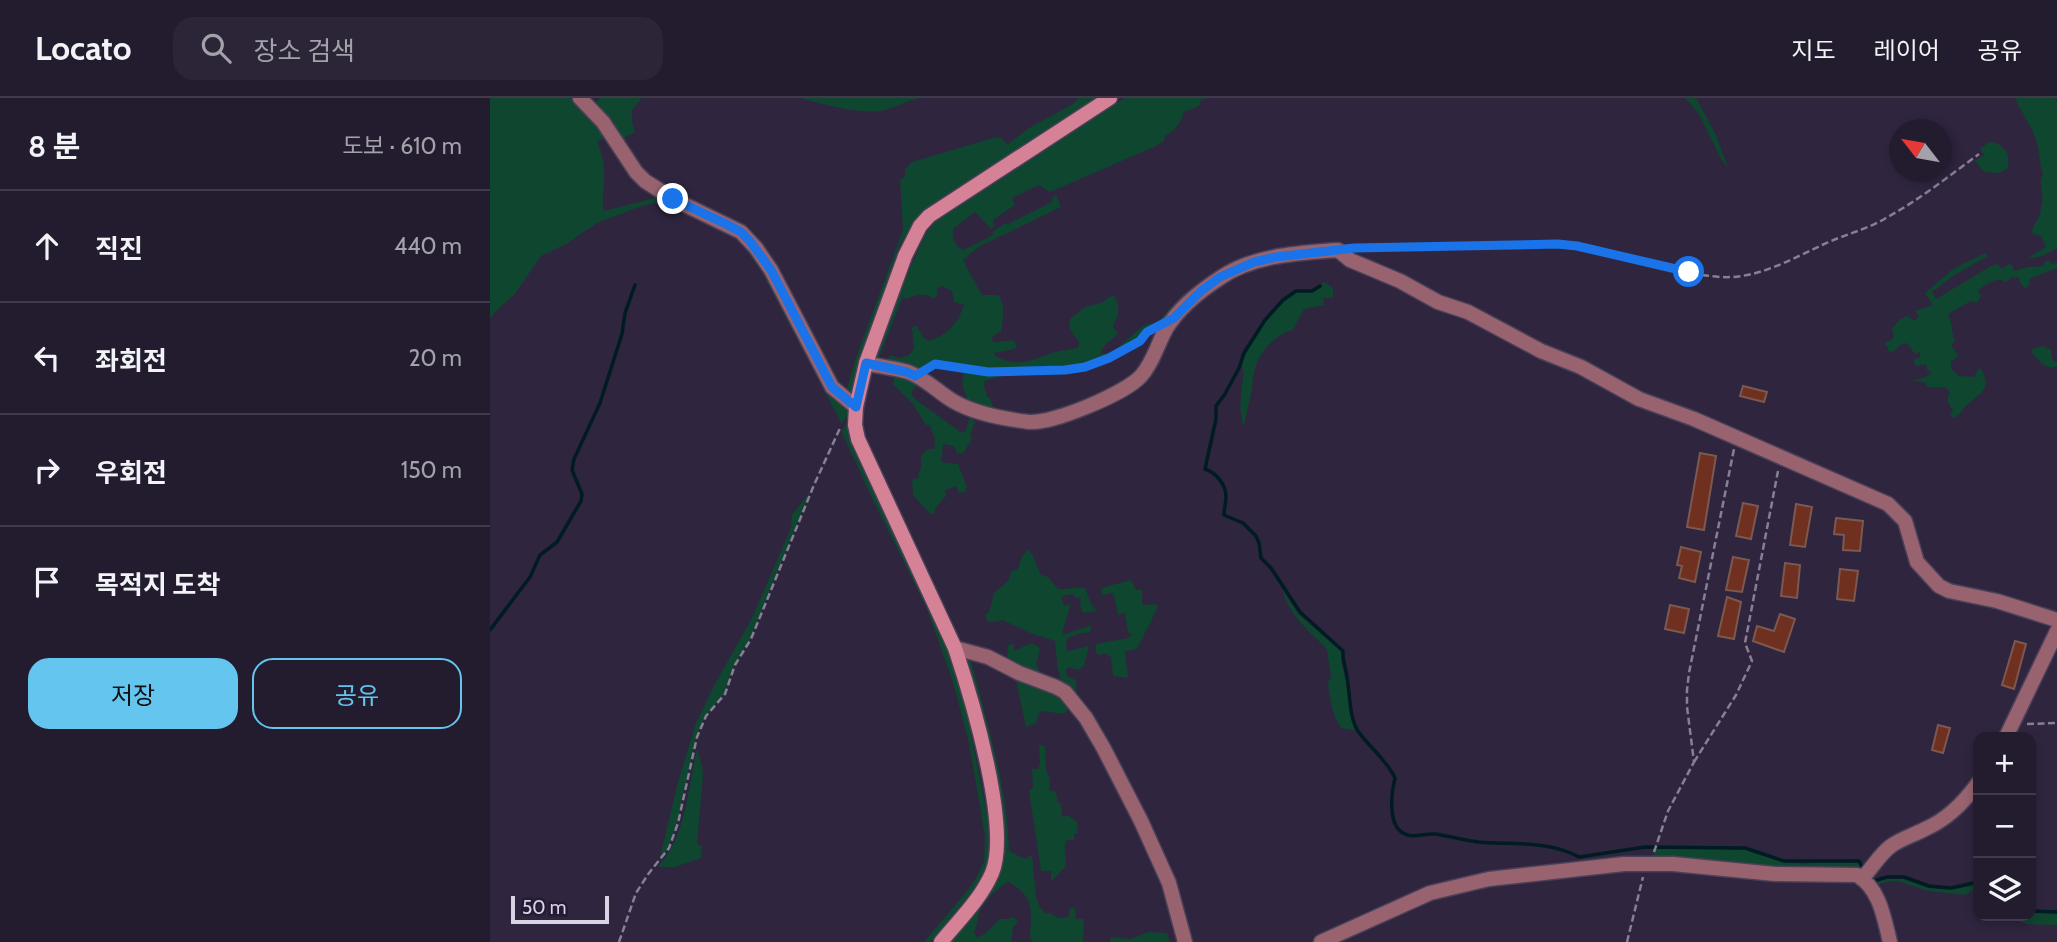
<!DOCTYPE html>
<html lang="ko">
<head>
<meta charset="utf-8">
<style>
	body { margin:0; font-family:Cabin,"Noto Sans KR",sans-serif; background:#2b2537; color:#f1f3f6 }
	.controls { position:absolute; right:21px; bottom:21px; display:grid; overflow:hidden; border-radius:14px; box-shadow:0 4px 10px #0003 }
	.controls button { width:63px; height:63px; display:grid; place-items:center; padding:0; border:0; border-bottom:2px solid #403a4b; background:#231c2f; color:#f1f3f6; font:35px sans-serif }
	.compass { position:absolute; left:1399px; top:21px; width:63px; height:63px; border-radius:50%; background:#231c2f; box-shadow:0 4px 10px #0003; rotate:301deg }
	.scale { position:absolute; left:21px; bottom:18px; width:98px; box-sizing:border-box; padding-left:7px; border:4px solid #d9d3e4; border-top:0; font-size:19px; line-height:24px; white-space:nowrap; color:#d9d3e4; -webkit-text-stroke:5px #261b35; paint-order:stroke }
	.stop { position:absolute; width:21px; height:21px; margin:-16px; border:5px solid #1a73e8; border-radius:50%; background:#fff }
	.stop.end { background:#1a73e8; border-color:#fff; box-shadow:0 2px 7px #0008 }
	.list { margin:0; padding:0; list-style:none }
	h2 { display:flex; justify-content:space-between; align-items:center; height:91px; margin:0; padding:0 28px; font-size:30px }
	h2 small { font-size:23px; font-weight:400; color:#a3a1aa }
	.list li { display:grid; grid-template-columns:46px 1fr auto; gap:21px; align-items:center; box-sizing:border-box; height:112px; padding:0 28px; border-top:2px solid #403a4b }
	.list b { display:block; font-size:26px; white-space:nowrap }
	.list em { font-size:23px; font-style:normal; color:#a3a1aa }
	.actions { display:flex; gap:14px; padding:21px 28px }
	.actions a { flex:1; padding:16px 0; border:2px solid #64c5ee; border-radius:21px; text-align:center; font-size:24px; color:#64c5ee }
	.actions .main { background:#64c5ee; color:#111 }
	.icon { flex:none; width:38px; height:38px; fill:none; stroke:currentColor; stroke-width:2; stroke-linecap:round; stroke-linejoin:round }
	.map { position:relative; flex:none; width:1567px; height:844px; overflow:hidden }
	header { display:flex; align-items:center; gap:42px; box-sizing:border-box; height:98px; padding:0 35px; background:#231c2f; border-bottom:2px solid #403a4b }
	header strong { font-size:33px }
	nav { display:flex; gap:38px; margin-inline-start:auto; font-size:24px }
	.search { width:490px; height:63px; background:#2b2537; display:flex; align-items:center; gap:18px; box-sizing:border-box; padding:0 24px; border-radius:21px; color:#a3a1aa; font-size:26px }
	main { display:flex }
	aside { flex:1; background:#231c2f }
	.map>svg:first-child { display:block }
	.green { fill:#0f4630 }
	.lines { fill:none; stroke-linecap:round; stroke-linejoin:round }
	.stream { stroke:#001c22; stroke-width:3.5 }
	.building { fill:#6f301f; stroke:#7c5950; stroke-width:2 }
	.minor-casing { stroke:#4a4159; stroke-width:17 }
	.secondary-casing { stroke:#4a4159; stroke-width:17 }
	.path { stroke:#877f95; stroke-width:2.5; stroke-dasharray:7 3.5; stroke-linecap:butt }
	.minor { stroke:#98636f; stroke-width:14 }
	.secondary { stroke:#d58296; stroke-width:14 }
	.route { stroke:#1a73e8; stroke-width:9 }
</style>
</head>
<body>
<header>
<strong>Locato</strong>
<div class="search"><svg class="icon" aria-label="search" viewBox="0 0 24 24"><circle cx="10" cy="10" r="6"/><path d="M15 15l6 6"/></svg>장소 검색</div>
<nav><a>지도</a><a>레이어</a><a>공유</a></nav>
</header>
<main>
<aside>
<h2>8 분<small>도보 · 610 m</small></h2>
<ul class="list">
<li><svg class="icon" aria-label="ahead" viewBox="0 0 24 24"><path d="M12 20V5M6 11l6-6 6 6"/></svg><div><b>직진</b></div><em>440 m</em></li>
<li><svg class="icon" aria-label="left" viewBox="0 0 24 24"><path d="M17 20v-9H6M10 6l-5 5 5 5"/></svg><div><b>좌회전</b></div><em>20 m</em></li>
<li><svg class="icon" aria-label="right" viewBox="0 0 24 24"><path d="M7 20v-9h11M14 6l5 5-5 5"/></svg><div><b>우회전</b></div><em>150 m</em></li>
<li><svg class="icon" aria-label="arrive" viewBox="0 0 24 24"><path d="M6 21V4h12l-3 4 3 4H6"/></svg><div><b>목적지 도착</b></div></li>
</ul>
<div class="actions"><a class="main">저장</a><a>공유</a></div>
</aside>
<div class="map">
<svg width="1567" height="844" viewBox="0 0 1567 844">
	<rect width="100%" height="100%" fill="#2f253f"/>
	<path class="green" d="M0,0H86L118,38L107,44C113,58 115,69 114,84C114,97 111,100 114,113L172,98L178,102L152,108L107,125L76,146L51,158L24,197L5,214L0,220Z
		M110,0H152L142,12V23L145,34L135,39L133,49L103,8Z
		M311,0H432C417,1 405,11 389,13C372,16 329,6 311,0Z
		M589,0H610L450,101L425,122L409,148L364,280L362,298L356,294L365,262L413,132L410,82L415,78V71L422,64L503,40H512L517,47L539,30L583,6Z
		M635,0H718L710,3L709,8L694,14C690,26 686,32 675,38L674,43L666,48L560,94L549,87L522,100L525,107L503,122L504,128L501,131L485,114L463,131C463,141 464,147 473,152L503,137V133L514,126H518L562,104V100L566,97L571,109L490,148L473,162L490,194L493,197H508C516,207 513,222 511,234C505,236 502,237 502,243C509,246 517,241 524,243L527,247L525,251L504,255L505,258C531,271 542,261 566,254C573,252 581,252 589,249V244L579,230L580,221L595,209L611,205L623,197C631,207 629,217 623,228L628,236L617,245L610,254L614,256L624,253L653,228L669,223L693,196L710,187L675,224L656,233L650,242L615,260L596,266L575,271L530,273L499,272L447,265L426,276L395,268L400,257L410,260L419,257L424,251L422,230L426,227L434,240L439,243C457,237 468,226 474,207L464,204L462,193L452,188L447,190L448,196L444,201C435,194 426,196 416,201L413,198L387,265L385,258L420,170L436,135L446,123Z
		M1195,0H1206L1226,37L1238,70L1231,61L1209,16Z
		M1525,0H1565L1567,4V150C1559,154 1549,162 1539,159L1556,149L1551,138L1543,136L1542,131L1550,117C1550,113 1551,110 1552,106C1554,95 1548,86 1553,76C1549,65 1550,52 1546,42C1542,28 1531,14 1525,0Z
		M1499,44C1515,45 1522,57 1517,71L1509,75L1494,74L1485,63L1494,57L1490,51Z
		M244,134L257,144L360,313L352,326L273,176Z
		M1495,155L1498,158L1463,178L1442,194L1446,201L1501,168L1507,166L1512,171L1519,166L1522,167L1524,173L1538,169L1554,168L1555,163H1560L1562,166L1567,164V170L1542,180L1539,182L1540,185L1536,191L1530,185L1529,179H1522L1516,184C1506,178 1497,186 1488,192L1491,198L1487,205L1481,203L1458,216C1463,225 1461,234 1465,243L1461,247L1468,258L1461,264V271L1469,278L1484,279L1487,273L1491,270C1502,293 1491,294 1476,308C1471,313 1470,317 1464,320L1460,316L1463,312C1459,306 1455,302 1460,295L1457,290C1451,288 1445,290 1438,289L1434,284L1422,283L1437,278L1442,274L1437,272L1436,266L1427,268L1424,266L1425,261L1430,259V254L1425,256L1417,245L1410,247L1403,254L1398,253V249L1394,246L1404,240L1402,231L1409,222L1417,218L1425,223L1429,218L1425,213L1443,207L1435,195L1463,171Z
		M834,184L843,190V200H833L834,207L814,211L803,232C785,236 767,256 764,275C762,280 763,286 762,291C759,304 756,317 754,329C748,312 751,298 753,280C754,275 752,269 752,264C755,248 791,201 806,195C810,193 817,195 822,195Z
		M1553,248L1561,252L1562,261L1567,265V268C1556,274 1548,261 1541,254L1543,251Z
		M474,271L517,276L495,283L494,287L497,299L500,300L505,314L473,306L477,301L472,286Z
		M405,275L414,277L458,304L455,306L453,305L426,288L423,291L421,296L425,301L472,335L476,332L480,318L485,324L480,337L482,341L473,355H467L464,348L453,346L451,364L468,366L477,389L474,394L469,395L466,388L455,392L456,398L446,409L444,416H440L423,397L422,381L429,380L428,376L431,371V357L438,351H444L445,342L440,327H436L422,305L403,286Z
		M361,320L360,332L364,352L446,522L456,548L475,606L498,721L500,757L494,779L441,844H434L477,793L486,780L494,763L495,739L487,691L479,645L463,584L437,511L384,404L351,333Z
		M320,394L260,541L244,567L234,596L215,618L206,639L187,725L178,750L169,763L188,684L206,625L226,584L262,520L301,430L302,417Z
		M538,451L543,458L551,477L558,479L568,491C577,492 586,488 595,490L601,506L607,513L593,515L590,507L591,501L585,499L583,496L571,498L574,508L581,506L573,531V537L601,527L600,534L587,536L577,541L576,550L578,553L599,548L594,568L588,572L578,569L575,573L578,579L586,582L587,603C566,582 568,571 565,543L540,535L513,522L504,524L497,523L495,517L499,514L504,495L518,483L522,473L528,471L532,458Z
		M641,482L646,492H652V506L655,507L666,506L668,509L647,551L635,553C635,563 638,571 638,580L623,578L621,559L615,555L610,557L606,555V546L638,540L642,536L638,534L635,515L628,517L624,498L622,495L612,497L611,490Z
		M792,491L808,516L851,553C850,564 854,571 855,581C858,599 861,615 865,632L851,630C842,616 839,598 838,583L841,580L837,551C818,532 799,517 792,491Z
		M541,545L548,548L550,552L546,566L550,574V580L517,564L518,547L524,546V553Z
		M480,559C496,621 518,690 519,753L535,761L542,757L546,799L549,808L555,815H560L569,820L579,819V811L585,809L586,821H594L593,844H543L540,840C541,811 546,801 519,784C511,786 494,804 490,812C488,819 487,827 484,835L488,840C494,837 505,827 509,821H517L524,819L528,824L523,829L521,844H458L492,803L507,782L515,748L508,697L478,563Z
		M525,577L557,591L578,603L577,613L573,616L553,613L549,615L546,625L536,629Z
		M549,647L555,648L556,672L560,681L559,692L566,694L568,705H571L572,719L578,717L587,724L588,735L584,736V742H577L575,746L576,768L561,784V773H551L539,693L543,689L542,671H548L550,666Z
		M207,651L212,667L213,677L207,746L212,748L211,760L185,769H168C196,739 198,690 207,651Z
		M1167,750L1256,752L1294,764L1314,766L1334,764L1368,765L1371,772L1292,771L1161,762Z
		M1397,781H1414L1438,790L1461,792L1488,786V789L1475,797L1438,793L1411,784L1399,783L1385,788L1384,785Z
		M1541,815L1567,816V827L1535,826L1520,818H1541Z
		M658,834L677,835L680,844H620L621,839L641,841Z"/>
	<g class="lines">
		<path class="stream" d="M830,188L822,193H806L793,202L775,222L754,255L749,270L735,296L726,308V321L715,371C726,375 736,386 736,399C736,405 734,410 734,417L753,425L766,438L769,445L771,460L781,470L810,514L853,553C852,563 856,569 857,579C860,594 859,620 868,633C879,649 896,661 905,680C901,695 898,727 913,735C922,741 935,735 945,736C959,738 973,742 988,744C1021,747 1058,742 1089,759L1155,749L1255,750L1294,763H1369L1373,770
			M0,532L40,479L50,457L67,444L91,403L92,396L82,372L84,361L110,305L132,236L135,215L145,187
			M1383,783L1397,779H1414L1439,788L1461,790L1488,784
			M1541,813L1567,814"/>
	</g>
	<path class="building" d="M1253,288L1277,294L1274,304L1250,298Z
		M1210,355L1226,358L1214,432L1197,429Z
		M1253,405L1268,408L1261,441L1246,438Z
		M1306,406L1322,409L1315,449L1300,447Z
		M1346,420L1373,423L1370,453L1353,452L1354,437L1344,436Z
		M1191,449L1211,454L1205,484L1189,480L1192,468L1187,467Z
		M1243,459L1259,462L1252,494L1236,492Z
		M1295,465L1310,467L1307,500L1291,498Z
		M1350,471L1368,473L1364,503L1347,501Z
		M1237,499L1251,504L1244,541L1228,538Z
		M1180,507L1199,511L1194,535L1175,531Z
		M1290,516L1305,521L1294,554L1263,543L1267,528L1284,533Z
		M1525,543L1536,546L1524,591L1512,587Z
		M1448,627L1460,630L1453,655L1442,652Z"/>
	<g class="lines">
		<g class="minor-casing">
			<path id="minor" d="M90,0L113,24L146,74L155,83L183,101L251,134L266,150L281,172L342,289L366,309
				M376,265C390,269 405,270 418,274C435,280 448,294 463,303C485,316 514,321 539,324C563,326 636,295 651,278C663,265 667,247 676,231C688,211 710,193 730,180C763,157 809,155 848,152L860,162L910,183L948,204L978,214L1051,253L1091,269L1149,301L1204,321L1398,406L1415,423L1427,464L1449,488L1459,493L1507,503L1567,522
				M465,550L498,559L529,575L566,589L575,594L596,620L614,651L651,723L679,785L695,844
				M1516,639L1567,533
				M1372,781C1382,770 1390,756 1401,748C1412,740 1424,737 1435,731C1456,722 1475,703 1488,685
				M831,844L940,795L999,781L1134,766H1183L1285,776L1367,777C1390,791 1394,820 1400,844"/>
		</g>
		<g class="secondary-casing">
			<path id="secondary" d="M451,844C468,823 491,801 502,775C521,730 481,598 465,550L368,341L365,327L366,309L376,265L415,158L430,128L439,118L620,0"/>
		</g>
		<path class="path" d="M869,150L1068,146C1123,152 1175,175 1231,179C1267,181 1300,162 1332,147C1353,137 1376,132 1396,120C1429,102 1459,78 1489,56
			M440,269L445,266C464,267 481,272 499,274C555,278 617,273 659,233
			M1537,626L1567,625
			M1204,664L1246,597L1262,563L1255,545L1288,373
			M1164,754L1178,713L1204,664L1197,609V592L1199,575L1244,351
			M129,844L146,795L159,775L179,750L188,725L207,639L216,618L235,596L245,567L261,541L324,387L351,328
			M1137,844L1153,779"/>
		<use href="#minor" class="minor"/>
		<use href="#secondary" class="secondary"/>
	</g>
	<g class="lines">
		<path class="route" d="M183,101L236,126L251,134L259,142L281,172L342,289L366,309L376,265L417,274L425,278L445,266L498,274L575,272L595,269L619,260L650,243L657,234L684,220L711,193L730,179L764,164L786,159L864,150L1068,146L1087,148L1199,174"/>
	</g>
</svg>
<div class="controls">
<button>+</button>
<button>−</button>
<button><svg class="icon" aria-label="layers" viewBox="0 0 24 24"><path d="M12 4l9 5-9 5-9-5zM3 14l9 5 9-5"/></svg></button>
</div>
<svg class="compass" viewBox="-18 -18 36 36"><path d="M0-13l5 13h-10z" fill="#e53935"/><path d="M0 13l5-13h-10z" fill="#a3a1aa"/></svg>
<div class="scale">50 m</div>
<div class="stop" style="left:1199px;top:174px"></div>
<div class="stop end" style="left:183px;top:101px"></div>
</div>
</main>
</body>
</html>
